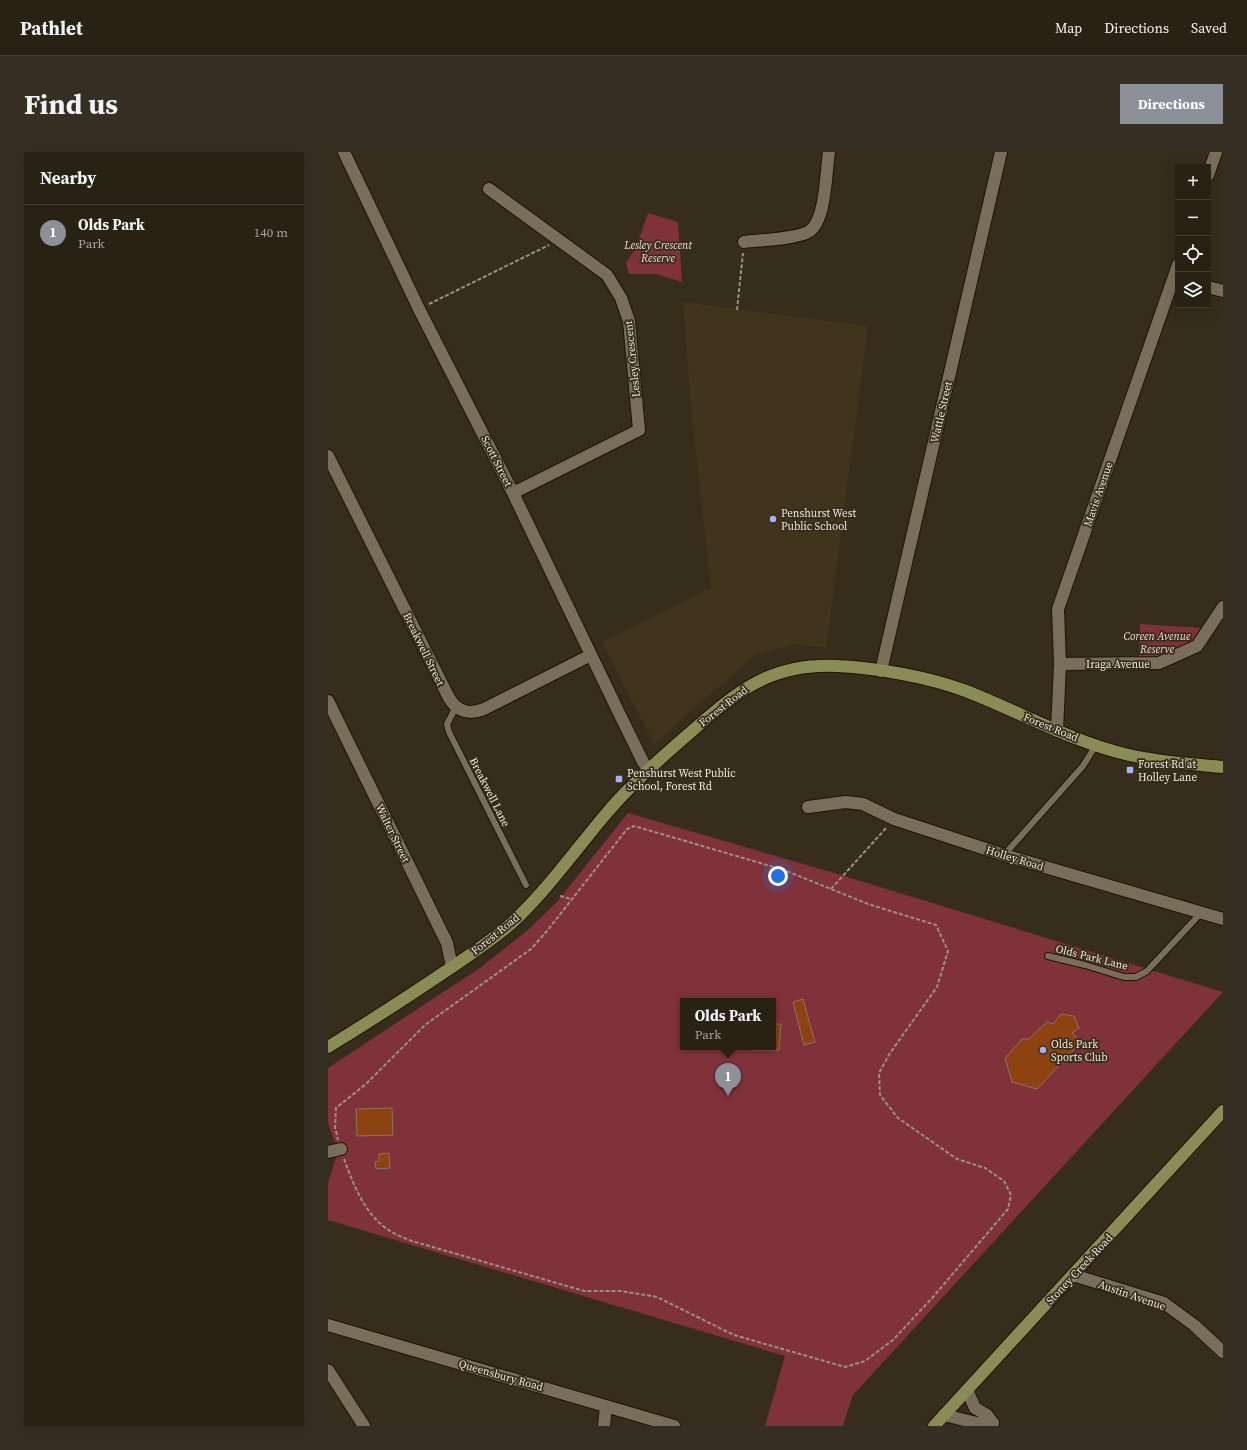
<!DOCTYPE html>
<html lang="en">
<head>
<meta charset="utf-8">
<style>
	body { margin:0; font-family:"Source Serif 4",serif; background:#342f22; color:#f1f3f6 }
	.controls { position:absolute; right:12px; top:12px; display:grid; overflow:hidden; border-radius:0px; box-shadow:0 4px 16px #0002 }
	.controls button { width:36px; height:36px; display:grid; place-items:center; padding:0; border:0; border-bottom:1px solid #443f34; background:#282214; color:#f1f3f6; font:20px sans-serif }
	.you { position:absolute; left:450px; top:724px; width:14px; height:14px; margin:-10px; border:3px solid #fff; border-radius:50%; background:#1a73e8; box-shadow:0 0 0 6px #1a73e833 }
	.badge { display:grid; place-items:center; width:26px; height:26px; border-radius:50%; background:#8c9099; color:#fff; font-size:13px; font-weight:700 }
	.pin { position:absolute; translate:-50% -33px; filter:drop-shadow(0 1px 2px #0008) }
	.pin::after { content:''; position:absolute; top:21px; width:14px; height:12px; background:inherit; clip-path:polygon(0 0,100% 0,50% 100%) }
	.popup { position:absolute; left:352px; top:846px; width:96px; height:52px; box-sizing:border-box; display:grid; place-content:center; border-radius:0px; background:#282214; filter:drop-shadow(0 1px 3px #0005); font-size:13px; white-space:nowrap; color:#a5a4a0 }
	.popup b { font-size:15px; color:#f1f3f6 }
	.popup::after { content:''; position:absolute; left:50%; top:100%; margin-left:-8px; border:8px solid transparent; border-top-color:#282214 }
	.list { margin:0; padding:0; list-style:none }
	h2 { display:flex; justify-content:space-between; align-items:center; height:52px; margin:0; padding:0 16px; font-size:17px }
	h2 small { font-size:13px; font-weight:400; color:#a5a4a0 }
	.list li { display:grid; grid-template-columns:26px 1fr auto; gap:12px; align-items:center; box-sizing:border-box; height:56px; padding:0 16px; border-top:1px solid #443f34 }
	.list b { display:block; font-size:15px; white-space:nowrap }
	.list p { margin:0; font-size:13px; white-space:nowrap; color:#a5a4a0 }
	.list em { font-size:13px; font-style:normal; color:#a5a4a0 }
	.icon { flex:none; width:22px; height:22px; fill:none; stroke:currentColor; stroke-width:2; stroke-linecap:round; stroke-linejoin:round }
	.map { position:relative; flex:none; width:895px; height:1274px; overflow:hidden; border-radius:0px }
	header { display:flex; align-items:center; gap:24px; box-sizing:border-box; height:56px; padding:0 20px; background:#282214; border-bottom:1px solid #443f34 }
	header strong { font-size:19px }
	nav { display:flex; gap:22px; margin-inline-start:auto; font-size:14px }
	.intro { display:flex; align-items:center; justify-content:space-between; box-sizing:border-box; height:96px; padding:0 24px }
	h1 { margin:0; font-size:28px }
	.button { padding:10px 18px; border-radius:0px; background:#8c9099; color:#fff; font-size:14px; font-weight:700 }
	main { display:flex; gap:24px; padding:0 24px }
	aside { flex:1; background:#282214; border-radius:0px; box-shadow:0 4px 16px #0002 }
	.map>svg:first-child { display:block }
	.built { fill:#41341c }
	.green { fill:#80323b; fill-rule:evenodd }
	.building { fill:#8c4310; stroke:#897468 }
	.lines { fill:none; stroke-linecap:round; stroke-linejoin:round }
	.lane-casing { stroke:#1e1505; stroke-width:8 }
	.street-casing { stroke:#1e1505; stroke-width:14 }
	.primary-casing { stroke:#1e1505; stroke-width:14 }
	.path { stroke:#999284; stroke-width:2; stroke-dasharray:4 2; stroke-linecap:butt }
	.lane { stroke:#786e5a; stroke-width:6 }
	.street { stroke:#786e5a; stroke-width:12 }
	.primary { stroke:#898c55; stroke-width:12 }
	.poi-dot { fill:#a3b2fd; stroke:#362d1b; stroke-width:1.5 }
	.labels { text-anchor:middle; stroke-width:3.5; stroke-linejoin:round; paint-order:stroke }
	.park-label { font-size:11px; font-style:italic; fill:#f3d9da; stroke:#362d1b }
	.street-label { font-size:11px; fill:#ede7dc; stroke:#362d1b }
	.poi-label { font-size:11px; fill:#ede7dc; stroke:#362d1b; text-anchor:start }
</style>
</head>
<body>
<header>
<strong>Pathlet</strong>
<nav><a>Map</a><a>Directions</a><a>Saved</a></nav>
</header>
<div class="intro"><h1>Find us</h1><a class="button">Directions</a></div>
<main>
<aside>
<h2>Nearby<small></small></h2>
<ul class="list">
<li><span class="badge">1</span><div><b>Olds Park</b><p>Park</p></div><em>140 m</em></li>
</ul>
</aside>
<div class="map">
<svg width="895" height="1274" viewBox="0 0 895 1274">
	<rect width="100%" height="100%" fill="#362d1b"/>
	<path class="built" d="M355,150L540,174L498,496L466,492L427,503L326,592L274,490L383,436L363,256Z"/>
	<path class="green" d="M320,61L350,70L354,130L328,122H301L298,111L308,96Z
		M812,472L873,476L864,491L831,507H811Z
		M300,661L506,721L895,840L525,1243L515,1274H437L457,1204L0,1068V1031L10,999L0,971V916L152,816L200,778L228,751ZM355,849H445V895H355Z"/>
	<path class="building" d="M475,847L487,890L476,893L465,850Z
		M733,862L746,864L751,876L744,881L753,890L709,937L684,930L677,906L694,887H701L719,870L725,872Z
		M445,872H453L451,898H425L426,895H445Z
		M64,956L65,983L29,984L28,957Z
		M61,1001L62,1016L48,1017L47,1010L51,1009V1002Z"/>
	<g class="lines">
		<g class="lane-casing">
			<path id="lane" d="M128,555L119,572L121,580L198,733
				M676,703L755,614L768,593
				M720,804L757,813L796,825H808L819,819L873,761"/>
		</g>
		<g class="street-casing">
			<path id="street" d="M16,0L91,157L185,341L292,563L315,610L321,618
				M880,23L888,0
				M161,37L279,123L293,146L301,169L311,278L185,341
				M416,90C432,88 467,87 480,80C498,71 498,19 501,0
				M880,135L895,139
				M0,304L121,546C130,560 141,563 156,557L263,503
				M732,512L831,511L869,494L895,455
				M553,519L673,0
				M0,549L119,791L124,815
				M729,579L732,512L730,457L850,113
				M480,655L518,650L535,652L566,667L676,703L895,767
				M0,1000L13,997
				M745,1123L836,1151L866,1173L895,1200
				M0,1173L346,1274
				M0,1218L36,1274
				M616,1263L657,1273L665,1271L659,1263L647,1256L639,1238
				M276,1274L278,1254"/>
		</g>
		<g class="primary-casing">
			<path id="primary" d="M0,895C39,871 78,846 115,821C139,805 163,789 184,771C219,738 246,700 277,663C303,632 334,605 364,579C411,538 443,511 509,514C550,516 600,525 638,539C692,560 744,590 801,603C831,610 864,612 895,615
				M606,1274L895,959"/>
		</g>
		<path class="path" d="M101,152L221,93
			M409,158L415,101
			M503,737L559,675
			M232,744L244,747
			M7,977L8,956L38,932L97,873L203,797L219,779L299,677L306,674L456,718L540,752L608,773L620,799L609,835L562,901L551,921L552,943L570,966L603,989L629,1007L657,1016L676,1029L683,1043L680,1057L605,1145L565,1188L537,1209L517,1215L406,1183L329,1145L293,1139H256L84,1089C76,1086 66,1082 59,1077C37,1062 25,1032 16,1007
			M8,979L10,988"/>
		<use href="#lane" class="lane"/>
		<use href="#street" class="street"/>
		<use href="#primary" class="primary"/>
	</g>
	<g class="poi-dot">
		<circle cx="445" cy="367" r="4"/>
		<rect x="798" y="614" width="8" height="8" rx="2"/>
		<rect x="287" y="623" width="8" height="8" rx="2"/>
		<circle cx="715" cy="898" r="4"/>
	</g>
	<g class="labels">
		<g class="park-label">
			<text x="330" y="97">Lesley Crescent<tspan x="330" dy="13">Reserve</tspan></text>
			<text x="829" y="488">Coreen Avenue<tspan x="829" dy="13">Reserve</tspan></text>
		</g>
		<g class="street-label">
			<text transform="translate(304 207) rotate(-96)" y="4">Lesley Crescent</text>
			<text transform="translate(613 260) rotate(-77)" y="4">Wattle Street</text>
			<text transform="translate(169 309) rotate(63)" y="4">Scott Street</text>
			<text transform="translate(770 342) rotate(-71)" y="4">Mavis Avenue</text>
			<text transform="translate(96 497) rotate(64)" y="4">Breakwell Street</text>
			<text x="790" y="516">Iraga Avenue</text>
			<text transform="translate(395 554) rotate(-38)" y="4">Forest Road</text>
			<text transform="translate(723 575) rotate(22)" y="4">Forest Road</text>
			<text transform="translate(162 640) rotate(63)" y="4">Breakwell Lane</text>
			<text transform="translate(65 681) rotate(64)" y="4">Walter Street</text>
			<text transform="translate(687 706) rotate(17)" y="4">Holley Road</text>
			<text transform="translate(167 782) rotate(-39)" y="4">Forest Road</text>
			<text transform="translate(764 805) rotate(14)" y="4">Olds Park Lane</text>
			<text transform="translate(751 1117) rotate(-47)" y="4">Stoney Creek Road</text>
			<text transform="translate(804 1143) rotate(19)" y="4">Austin Avenue</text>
			<text transform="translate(173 1223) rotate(16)" y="4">Queensbury Road</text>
		</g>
		<g class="poi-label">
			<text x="453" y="365">Penshurst West<tspan x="453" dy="13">Public School</tspan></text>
			<text x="810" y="616">Forest Rd at<tspan x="810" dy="13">Holley Lane</tspan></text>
			<text x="299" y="625">Penshurst West Public<tspan x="299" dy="13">School, Forest Rd</tspan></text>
			<text x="723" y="896">Olds Park<tspan x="723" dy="13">Sports Club</tspan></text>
		</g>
	</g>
</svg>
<div class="controls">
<button>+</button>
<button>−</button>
<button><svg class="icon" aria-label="locate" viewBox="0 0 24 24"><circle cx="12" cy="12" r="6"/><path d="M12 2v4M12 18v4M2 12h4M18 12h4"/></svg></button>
<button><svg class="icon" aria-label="layers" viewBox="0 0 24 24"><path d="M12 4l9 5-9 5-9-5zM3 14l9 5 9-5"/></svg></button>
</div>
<div class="you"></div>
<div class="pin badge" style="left:400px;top:944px">1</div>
<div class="popup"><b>Olds Park</b>Park</div>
</div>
</main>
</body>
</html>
